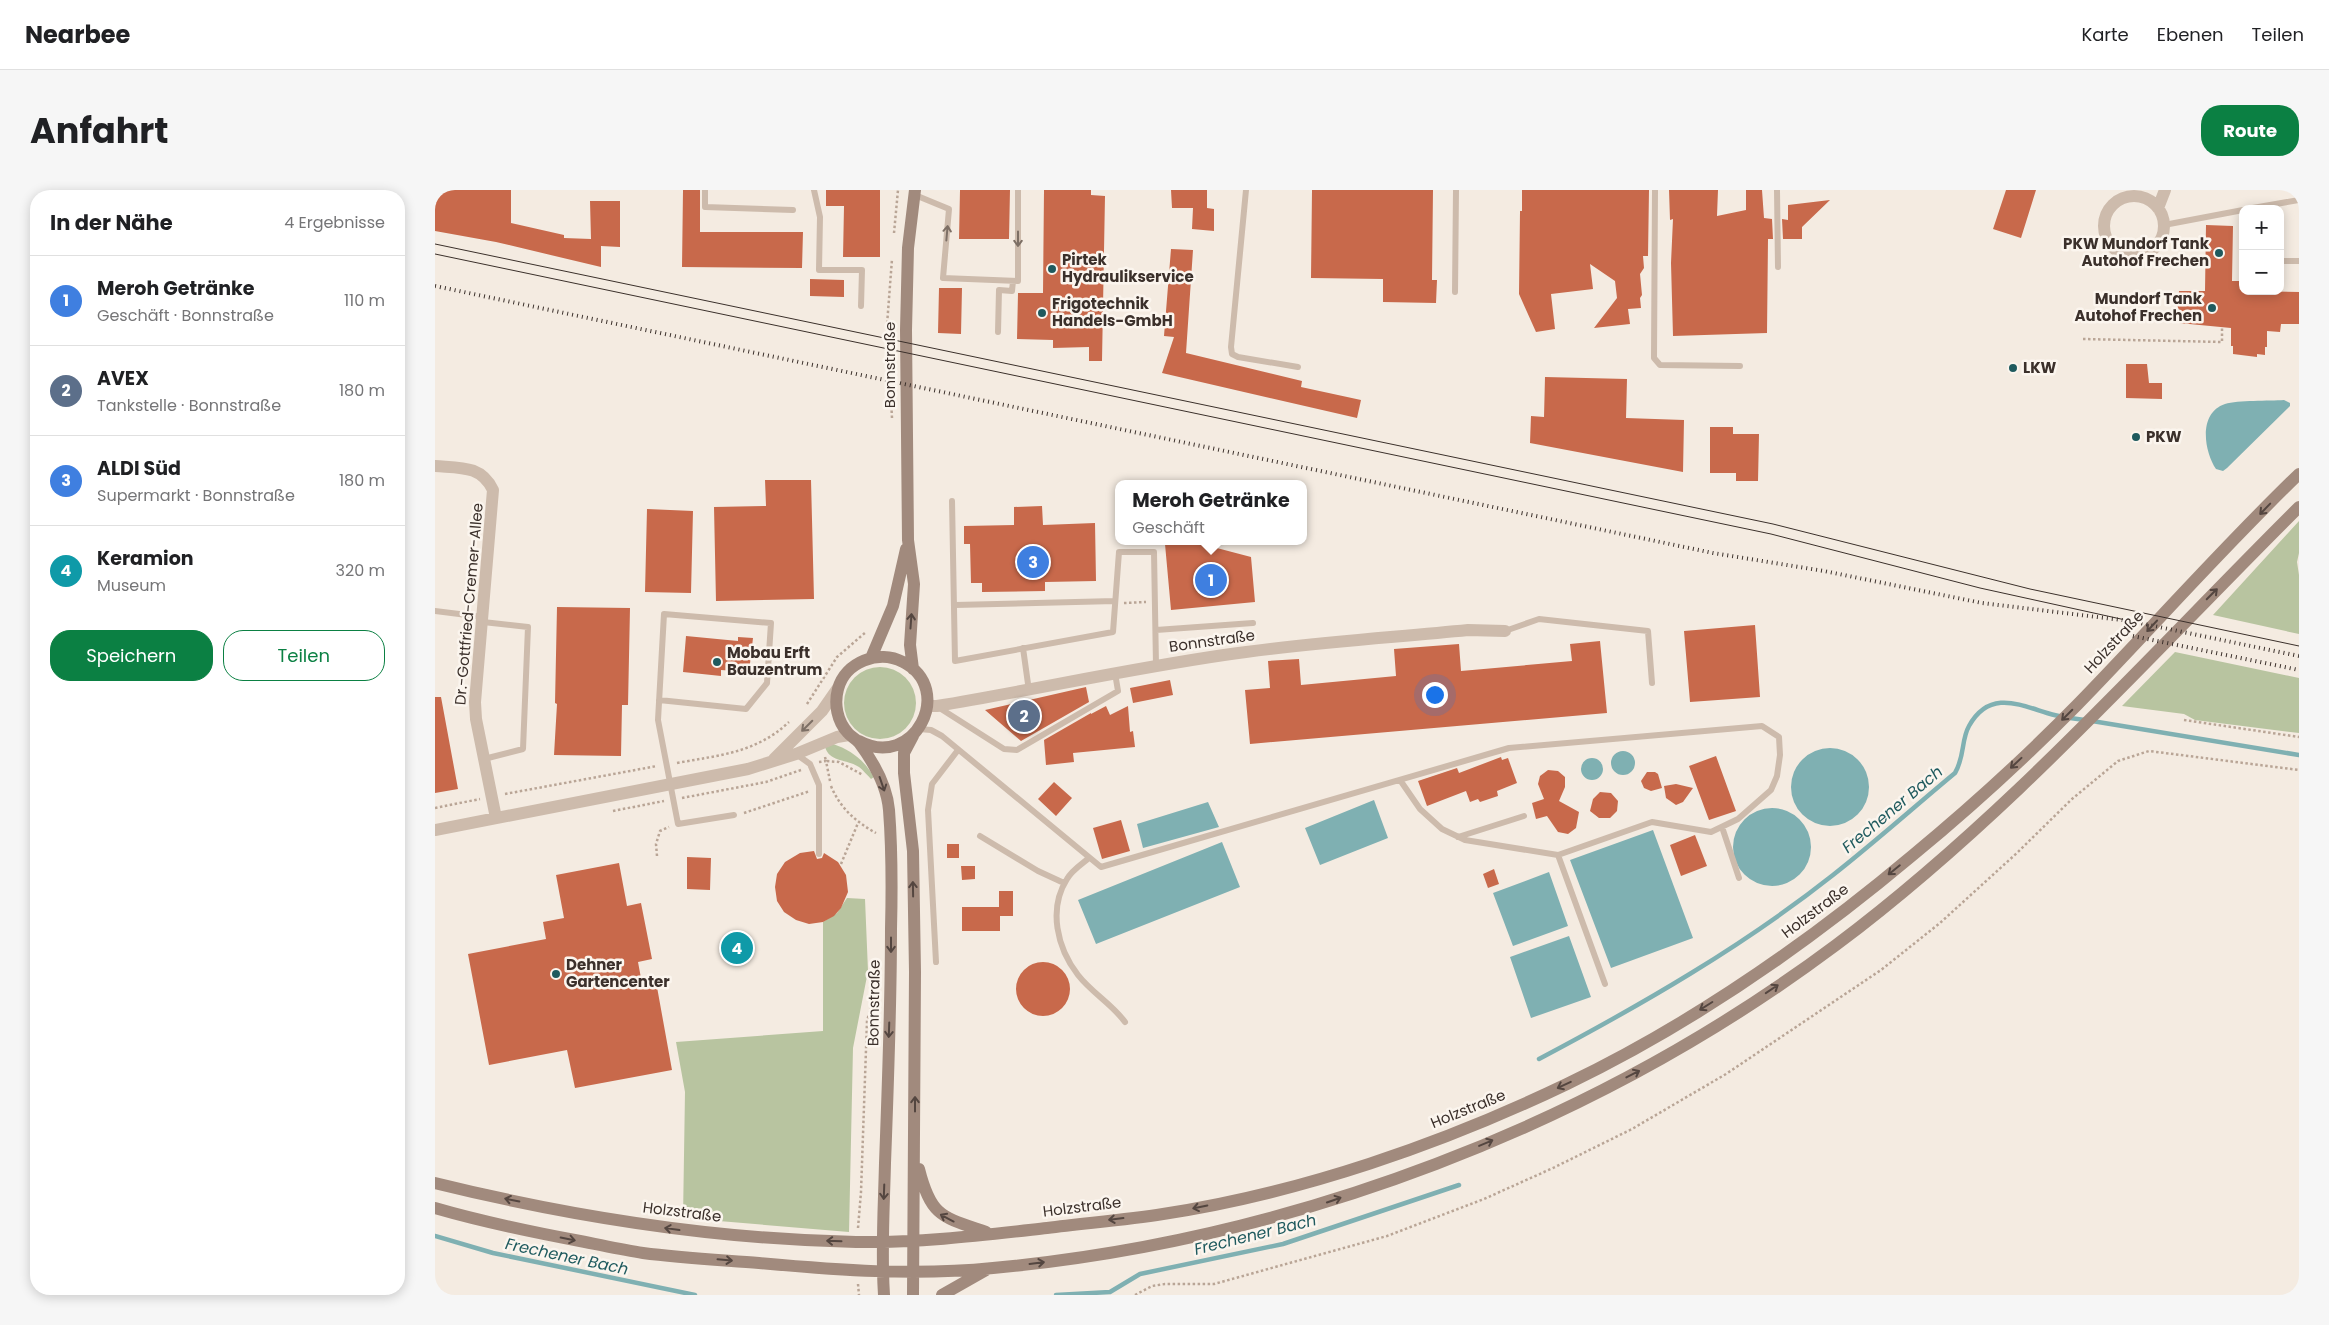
<!DOCTYPE html>
<html lang="de">
<head>
<meta charset="utf-8">
<style>
	body { margin:0; font-family:Poppins,sans-serif; background:#f6f6f6; color:#202124 }
	.controls { position:absolute; right:15px; top:15px; display:grid; overflow:hidden; border-radius:10px; box-shadow:0 2px 12px #0003 }
	.controls button { width:45px; height:45px; display:grid; place-items:center; padding:0; border:0; border-bottom:1px solid #e0e0e0; background:#fff; color:#202124; font:25px sans-serif }
	.you { position:absolute; left:999px; top:504px; width:18px; height:18px; margin:-12px; border:4px solid #fff; border-radius:50%; background:#1a73e8; box-shadow:0 0 0 8px #1a73e833 }
	.badge { display:grid; place-items:center; width:32px; height:32px; border-radius:50%; background:#0b8043; color:#fff; font-size:16px; font-weight:700 }
	.pin { position:absolute; translate:-50% -50%; border:2px solid #fff; box-shadow:0 1px 5px #0006 }
	.popup { position:absolute; left:680px; top:290px; width:192px; height:65px; box-sizing:border-box; display:grid; place-content:center; border-radius:10px; background:#fff; filter:drop-shadow(0 1px 4px #0005); font-size:16px; white-space:nowrap; color:#757577 }
	.popup b { font-size:19px; color:#202124 }
	.popup::after { content:''; position:absolute; left:50%; top:100%; margin-left:-10px; border:10px solid transparent; border-top-color:#fff }
	.list { margin:0; padding:0; list-style:none }
	h2 { display:flex; justify-content:space-between; align-items:center; height:65px; margin:0; padding:0 20px; font-size:21px }
	h2 small { font-size:16px; font-weight:400; color:#757577 }
	.list li { display:grid; grid-template-columns:32px 1fr auto; gap:15px; align-items:center; box-sizing:border-box; height:90px; padding:0 20px; border-top:1px solid #e0e0e0 }
	.list b { display:block; font-size:19px; white-space:nowrap }
	.list p { margin:0; font-size:16px; white-space:nowrap; color:#757577 }
	.list em { font-size:16px; font-style:normal; color:#757577 }
	.actions { display:flex; gap:10px; padding:15px 20px }
	.actions a { flex:1; padding:11px 0; border:1px solid #0b8043; border-radius:20px; text-align:center; font-size:18px; color:#0b8043 }
	.actions .main { background:#0b8043; color:#fff }
	.map { position:relative; flex:none; width:1864px; height:1105px; overflow:hidden; border-radius:20px }
	header { display:flex; align-items:center; gap:30px; box-sizing:border-box; height:70px; padding:0 25px; background:#fff; border-bottom:1px solid #e0e0e0 }
	header strong { font-size:24px }
	nav { display:flex; gap:28px; margin-inline-start:auto; font-size:18px }
	.intro { display:flex; align-items:center; justify-content:space-between; box-sizing:border-box; height:120px; padding:0 30px }
	h1 { margin:0; font-size:35px }
	.button { padding:12px 22px; border-radius:20px; background:#0b8043; color:#fff; font-size:18px; font-weight:700 }
	main { display:flex; gap:30px; padding:0 30px }
	aside { flex:1; background:#fff; border-radius:20px; box-shadow:0 2px 12px #0003 }
	.map>svg:first-child { display:block }
	.green { fill:#b8c4a0 }
	.water { fill:#7fb0b2 }
	.lines { fill:none; stroke-linecap:round; stroke-linejoin:round }
	.stream { stroke:#7fb0b2; stroke-width:4.5 }
	.building { fill:#c8694b }
	.path { stroke:#b9a596; stroke-width:2.5; stroke-dasharray:2.5 2.5; stroke-linecap:butt }
	.service { stroke:#cdbbac; stroke-width:6 }
	.minor { stroke:#cdbbac; stroke-width:12 }
	.secondary { stroke:#a18a7d; stroke-width:12 }
	.tram { stroke:#3b302b; stroke-width:1 }
	.rail { stroke:#3b302b; stroke-width:4; stroke-dasharray:1 4; stroke-linecap:butt }
	.oneway { stroke:#7d6f65 }
	.oneway2 { stroke:#544640 }
	.poi-dot { fill:#1f5a5e; stroke:#fbf5ee; stroke-width:2 }
	.labels { text-anchor:middle; stroke-width:5; stroke-linejoin:round; paint-order:stroke }
	.poi-label { font-size:15px; font-weight:bold; fill:#3b302b; stroke:#fbf5ee; text-anchor:start }
	.street-label { font-size:15px; fill:#3b302b; stroke:#fbf5ee }
	.water-label { font-size:16px; font-style:italic; fill:#1f5a5e; stroke:#fbf5ee }
</style>
</head>
<body>
<header>
<strong>Nearbee</strong>
<nav><a>Karte</a><a>Ebenen</a><a>Teilen</a></nav>
</header>
<div class="intro"><h1>Anfahrt</h1><a class="button">Route</a></div>
<main>
<aside>
<h2>In der Nähe<small>4 Ergebnisse</small></h2>
<ul class="list">
<li><span class="badge" style="background:#3f7fe0">1</span><div><b>Meroh Getränke</b><p>Geschäft · Bonnstraße</p></div><em>110 m</em></li>
<li><span class="badge" style="background:#5c6f8a">2</span><div><b>AVEX</b><p>Tankstelle · Bonnstraße</p></div><em>180 m</em></li>
<li><span class="badge" style="background:#3f7fe0">3</span><div><b>ALDI Süd</b><p>Supermarkt · Bonnstraße</p></div><em>180 m</em></li>
<li><span class="badge" style="background:#0f9aa8">4</span><div><b>Keramion</b><p>Museum</p></div><em>320 m</em></li>
</ul>
<div class="actions"><a class="main">Speichern</a><a>Teilen</a></div>
</aside>
<div class="map">
<svg width="1864" height="1105" viewBox="0 0 1864 1105">
	<rect width="100%" height="100%" fill="#f4ebe1"/>
	<path class="green" d="M1864,331V363L1862,372L1864,385V444L1778,425Z
		M1740,462L1864,488V543L1760,530L1749,524L1687,516Z
		M409 513a36 36 0 1 1 72 0a36 36 0 1 1-72 0Z
		M398,554C416,560 429,570 439,587L436,589C432,585 428,580 424,577C412,569 393,572 390,556Z
		M412,708L430,709L433,781L418,858L414,1042L248,1028L250,902L241,852L388,841V732L402,723Z"/>
	<path class="water" d="M1849,210L1855,213V216L1792,278L1788,281L1781,279C1769,261 1763,223 1790,214C1803,210 1834,211 1849,210Z
		M1356 597a39 39 0 1 1 78 0a39 39 0 1 1-78 0Z
		M1176 573a12 12 0 1 1 24 0a12 12 0 1 1-24 0Z
		M1146 579a11 11 0 1 1 22 0a11 11 0 1 1-22 0Z
		M939,610L953,648L885,675L870,638Z
		M773,612L784,637L708,658L702,634Z
		M1298 657a39 39 0 1 1 78 0a39 39 0 1 1-78 0Z
		M1218,640L1258,748L1176,778L1135,670Z
		M787,652L805,697L661,754L643,710Z
		M1114,682L1133,736L1078,756L1058,703Z
		M1134,746L1156,807L1096,828L1075,767Z"/>
	<g class="lines">
		<path class="stream" d="M1657,531L1864,565
			M1104,869C1206,815 1307,757 1398,685C1440,652 1479,617 1520,583C1530,566 1526,550 1534,536C1554,500 1583,514 1612,523C1624,527 1637,528 1650,530
			M0,1046L58,1063L260,1105
			M621,1105L675,1102L705,1084L848,1054L1024,995"/>
	</g>
	<path class="building" d="M0,0H76V33L129,45V48L156,49L155,11H185V57L166,56V77L61,52L0,41Z
		M248,0H265V42H368L367,78L247,77Z
		M391,0H445V67H408L409,16H391Z
		M525,0H575L574,49H524Z
		M609,0H656V5L670,6L667,171H654V157L618,158V150L582,149L583,103H608Z
		M736,0H772V18L779,19V41L757,39L758,18H737Z
		M877,0H998L997,90H1002L1001,113L948,112V89L876,88Z
		M1087,0H1214L1213,66H1208L1209,78L1205,84L1207,105L1205,108L1206,118L1193,119L1195,134L1159,138L1182,108L1180,91L1155,74L1158,99L1116,104L1120,139L1101,142L1084,104L1085,21H1087Z
		M1234,0H1283L1282,26L1311,20V0H1327L1329,28L1337,29L1338,49H1333L1332,143L1238,146L1236,73L1238,29L1235,30Z
		M1571,0H1601L1586,48L1558,39Z
		M1395,10L1367,37V49H1348L1347,29L1353,30V15Z
		M1771,35L1798,36L1797,91H1808V101L1864,102V134H1846L1845,142L1832,141V157H1830V165L1822,164V167L1798,164V156H1796V138L1744,133V125H1742L1744,101H1770Z
		M736,59L758,60L751,163L867,191L866,197L926,210L922,228L727,183L739,147L729,146Z
		M375,89L409,90V107L375,106Z
		M504,98H527L526,144L503,143Z
		M1691,174H1712L1714,193H1727V209L1691,208Z
		M1110,187L1192,189L1191,228L1249,230L1248,282L1095,253L1096,226L1109,227Z
		M1275,237H1298V244H1324L1323,291H1301V283H1275Z
		M330,290H376L379,409L281,411L279,317L331,316Z
		M607,316L608,335L660,333L661,391L610,392V401L547,402V393H536L535,354H529V336L579,335V317Z
		M212,319L258,321L256,403L210,402Z
		M759,352L816,367L820,412L736,420L730,354Z
		M122,417L195,418L193,515H187L186,566L119,565L122,514L120,513Z
		M1320,435L1325,507L1255,512L1249,441Z
		M251,446L303,451V447L318,448L314,482L286,480V486L248,482Z
		M1165,451L1172,523L815,554L810,500L835,498L833,471L864,469L866,495L961,486L959,459L1024,454L1026,481L1137,471L1135,454Z
		M735,490L738,505L698,513L695,498Z
		M651,497L654,512L586,551L550,520Z
		M0,507H6L23,599L0,603Z
		M671,516L675,525L693,516L695,542L698,541L700,557L638,563L639,572L611,575L609,550L656,523V524Z
		M1281,566L1301,621L1274,630L1254,576Z
		M1066,567L1067,570L1073,568L1082,593L1062,601L1063,606L1045,612L1043,609L1035,612L1031,601L992,616L983,591L1022,578L1024,583Z
		M1113,580L1123,581L1130,587V597L1124,611L1144,622L1141,638L1133,644L1123,642L1112,626L1101,629L1097,613L1109,609L1103,594L1105,586Z
		M1212,582H1220L1223,584L1227,598L1216,601L1209,598L1206,591Z
		M619,592L637,608L621,626L603,609Z
		M1241,594L1258,598L1248,612L1241,615L1231,608L1229,596Z
		M1165,602L1176,603L1183,611L1182,621L1175,628H1164L1155,621L1158,609Z
		M686,630L695,661L667,669L658,638Z
		M1260,645L1272,676L1246,686L1235,655Z
		M512,654H524V668H512Z
		M379,661L382,669L387,668L389,663L403,672L411,685L413,702L406,718L399,726L388,732L374,734L361,730L349,722L342,711L340,697L342,684L350,672L365,663Z
		M252,667L276,668L275,700L252,699Z
		M184,673L192,716L206,713L217,769L203,772L208,799L222,797L237,880L140,898L132,860L54,875L33,764L111,749L108,732L129,728L121,685Z
		M526,676H540V689L527,690Z
		M1059,679L1064,694L1053,698L1048,684Z
		M564,701H578V726H565V741H527V717H564Z
		M581 799a27 27 0 1 1 54 0a27 27 0 1 1-54 0Z"/>
	<g class="lines">
		<path class="path" d="M459,43L463,0
			M1648,149L1787,152V138
			M457,228L452,135L457,69
			M689,413L711,412
			M372,514L402,467L431,442
			M1749,530L1864,547
			M390,567L391,571L404,572L428,585
			M384,572L391,571L395,591
			M242,573C285,565 321,563 354,532
			M396,596C405,618 421,632 441,643
			M70,604L222,576
			M247,608L331,592L366,580
			M0,618L45,609
			M178,621L229,611
			M309,623L375,601
			M222,666L221,654L225,641L234,637
			M406,674L423,633
			M423,1038L426,1002L432,831L441,800
			M423,1094L424,1105
			M700,1105L717,1096L730,1094H779L952,1046L1049,1009L1118,978L1197,939L1291,884L1446,780L1505,733L1583,662L1637,609L1683,571L1714,561L1864,580"/>
		<path class="service" d="M270,0V17L358,20
			M379,0L385,27L384,80H427L426,116
			M811,0L796,157L797,164L803,167L863,177
			M1220,0L1219,168L1225,175L1305,176
			M1342,0L1343,77
			M480,5L514,19L508,88L583,91V0
			M1812,19L1864,10
			M1729,35L1808,20
			M1845,71H1864
			M1020,102L1021,0
			M563,142L564,100L577,101L578,91
			M517,311L520,471L678,442L684,362H719L721,475
			M520,415L680,411
			M0,421L48,427
			M48,432L93,437L88,559L49,569
			M721,440L818,433
			M1070,441L1104,429L1213,441L1217,493
			M588,458L594,501
			M224,510L311,519L332,493L336,433L229,424L223,530L243,634L299,625
			M503,517L569,559L582,560L683,501L680,483
			M484,539L496,540L507,546L666,677L1074,558L1327,536L1344,547L1345,565L1342,586L1336,600L1303,629L1276,642L1217,632L1123,665L1030,650L1007,639L985,619L965,590
			M361,564L375,574L384,595V664
			M1287,637L1304,688
			M545,646L603,681L629,693
			M1023,647L1089,626
			M1123,665L1170,794
			M654,668C647,674 637,680 632,689C613,719 622,758 643,785C657,803 677,814 690,832
			M501,772L493,620L497,594L523,560"/>
		<path class="minor" d="M1669 36a30 30 0 1 1 60 0a30 30 0 1 1-60 0Z
			M1723,18L1730,0
			M0,276C25,278 46,275 58,300L40,512L41,529L61,628
			M492,516H502C598,500 693,479 789,465C869,453 952,448 1033,440L1070,441
			M339,569L387,521L403,498
			M0,640L313,579L361,564L402,547L414,545"/>
		<path class="secondary" d="M436,468L458,416L471,359
			M478,479L475,455L479,394L473,350L471,140L473,58L480,0
			M478,546L469,563V583L478,661L480,782L478,1105
			M424,551C479,581 521,499 468,472C444,459 410,472 403,499C399,514 402,531 413,543C416,547 422,549 425,554C439,573 452,596 454,620C457,659 457,699 456,739C456,817 453,895 450,973C449,1017 446,1061 449,1105
			M484,979C496,1027 507,1027 551,1042
			M0,993C138,1027 279,1049 421,1052C484,1053 549,1045 612,1038C651,1033 690,1030 728,1024C866,1003 1007,954 1132,894C1257,834 1372,754 1478,665C1535,618 1591,567 1643,514C1717,438 1787,358 1864,284
			M0,1018C48,1032 97,1042 145,1051C166,1055 187,1060 208,1063C246,1068 286,1070 324,1073C402,1080 480,1086 558,1078C858,1050 1159,936 1401,755C1572,627 1714,466 1864,317
			M507,1105L551,1080"/>
		<path class="tram" d="M0,54L1338,334L1595,399L1864,456
			M0,64L1336,344L1545,398L1695,431"/>
		<path class="rail" d="M0,96L1278,363L1389,381L1547,413L1695,431L1864,466
			M1693,445L1864,480"/>
	</g>
	<defs><path id="oneway-shaft" d="M-6 0H5M1.5-3L5.5 0L1.5 3" fill="none" stroke-width="1.6" stroke-linecap="round" stroke-linejoin="round" transform="scale(1.25)"/></defs>
	<g class="oneway">
		<use href="#oneway-shaft" transform="translate(512 43) rotate(-85)"/>
		<use href="#oneway-shaft" transform="translate(583 49) rotate(90)"/>
		<use href="#oneway-shaft" transform="translate(372 536) rotate(135)"/>
	</g>
	<g class="oneway2">
		<use href="#oneway-shaft" transform="translate(1830 319) rotate(134)"/>
		<use href="#oneway-shaft" transform="translate(1777 404) rotate(-45)"/>
		<use href="#oneway-shaft" transform="translate(476 431) rotate(-86)"/>
		<use href="#oneway-shaft" transform="translate(1717 436) rotate(133)"/>
		<use href="#oneway-shaft" transform="translate(1632 525) rotate(135)"/>
		<use href="#oneway-shaft" transform="translate(1581 573) rotate(137)"/>
		<use href="#oneway-shaft" transform="translate(447 594) rotate(71)"/>
		<use href="#oneway-shaft" transform="translate(1459 680) rotate(141)"/>
		<use href="#oneway-shaft" transform="translate(478 699) rotate(-91)"/>
		<use href="#oneway-shaft" transform="translate(456 755) rotate(90)"/>
		<use href="#oneway-shaft" transform="translate(1337 799) rotate(-34)"/>
		<use href="#oneway-shaft" transform="translate(1271 816) rotate(148)"/>
		<use href="#oneway-shaft" transform="translate(454 840) rotate(92)"/>
		<use href="#oneway-shaft" transform="translate(1198 884) rotate(-27)"/>
		<use href="#oneway-shaft" transform="translate(1129 895) rotate(155)"/>
		<use href="#oneway-shaft" transform="translate(480 914) rotate(-90)"/>
		<use href="#oneway-shaft" transform="translate(1051 953) rotate(-23)"/>
		<use href="#oneway-shaft" transform="translate(449 1002) rotate(92)"/>
		<use href="#oneway-shaft" transform="translate(77 1010) rotate(-168)"/>
		<use href="#oneway-shaft" transform="translate(899 1010) rotate(-19)"/>
		<use href="#oneway-shaft" transform="translate(765 1017) rotate(168)"/>
		<use href="#oneway-shaft" transform="translate(512 1028) rotate(-152)"/>
		<use href="#oneway-shaft" transform="translate(681 1029) rotate(173)"/>
		<use href="#oneway-shaft" transform="translate(237 1039) rotate(-172)"/>
		<use href="#oneway-shaft" transform="translate(133 1049) rotate(11)"/>
		<use href="#oneway-shaft" transform="translate(399 1051) rotate(-178)"/>
		<use href="#oneway-shaft" transform="translate(290 1070) rotate(5)"/>
		<use href="#oneway-shaft" transform="translate(602 1073) rotate(-7)"/>
	</g>
	<g class="poi-dot">
		<circle cx="1784" cy="63" r="5"/>
		<circle cx="617" cy="79" r="5"/>
		<circle cx="1777" cy="118" r="5"/>
		<circle cx="607" cy="123" r="5"/>
		<circle cx="1578" cy="178" r="5"/>
		<circle cx="1701" cy="247" r="5"/>
		<circle cx="282" cy="472" r="5"/>
		<circle cx="121" cy="784" r="5"/>
	</g>
	<g class="labels">
		<g class="poi-label">
			<text x="1774" y="59" text-anchor="end">PKW Mundorf Tank<tspan x="1774" dy="17">Autohof Frechen</tspan></text>
			<text x="627" y="75">Pirtek<tspan x="627" dy="17">Hydraulikservice</tspan></text>
			<text x="1767" y="114" text-anchor="end">Mundorf Tank<tspan x="1767" dy="17">Autohof Frechen</tspan></text>
			<text x="617" y="119">Frigotechnik<tspan x="617" dy="17">Handels-GmbH</tspan></text>
			<text x="1588" y="183">LKW</text>
			<text x="1711" y="252">PKW</text>
			<text x="292" y="468">Mobau Erft<tspan x="292" dy="17">Bauzentrum</tspan></text>
			<text x="131" y="780">Dehner<tspan x="131" dy="17">Gartencenter</tspan></text>
		</g>
		<g class="street-label">
			<text transform="translate(455 175) rotate(-90)" y="5">Bonnstraße</text>
			<text transform="translate(34 414) rotate(-85)" y="5">Dr.-Gottfried-Cremer-Allee</text>
			<text transform="translate(777 451) rotate(-8)" y="5">Bonnstraße</text>
			<text transform="translate(1679 452) rotate(-47)" y="5">Holzstraße</text>
			<text transform="translate(1380 721) rotate(-37)" y="5">Holzstraße</text>
			<text transform="translate(439 813) rotate(-89)" y="5">Bonnstraße</text>
			<text transform="translate(1033 919) rotate(-22)" y="5">Holzstraße</text>
			<text transform="translate(647 1017) rotate(-7)" y="5">Holzstraße</text>
			<text transform="translate(247 1022) rotate(7)" y="5">Holzstraße</text>
		</g>
		<g class="water-label">
			<text transform="translate(1457 619) rotate(-40)" y="6">Frechener Bach</text>
			<text transform="translate(820 1044) rotate(-14)" y="6">Frechener Bach</text>
			<text transform="translate(132 1066) rotate(12)" y="6">Frechener Bach</text>
		</g>
	</g>
</svg>
<div class="controls">
<button>+</button>
<button>−</button>
</div>
<div class="you"></div>
<div class="pin badge" style="left:776px;top:390px;background:#3f7fe0">1</div>
<div class="popup"><b>Meroh Getränke</b>Geschäft</div>
<div class="pin badge" style="left:589px;top:526px;background:#5c6f8a">2</div>
<div class="pin badge" style="left:598px;top:372px;background:#3f7fe0">3</div>
<div class="pin badge" style="left:302px;top:758px;background:#0f9aa8">4</div>
</div>
</main>
</body>
</html>
